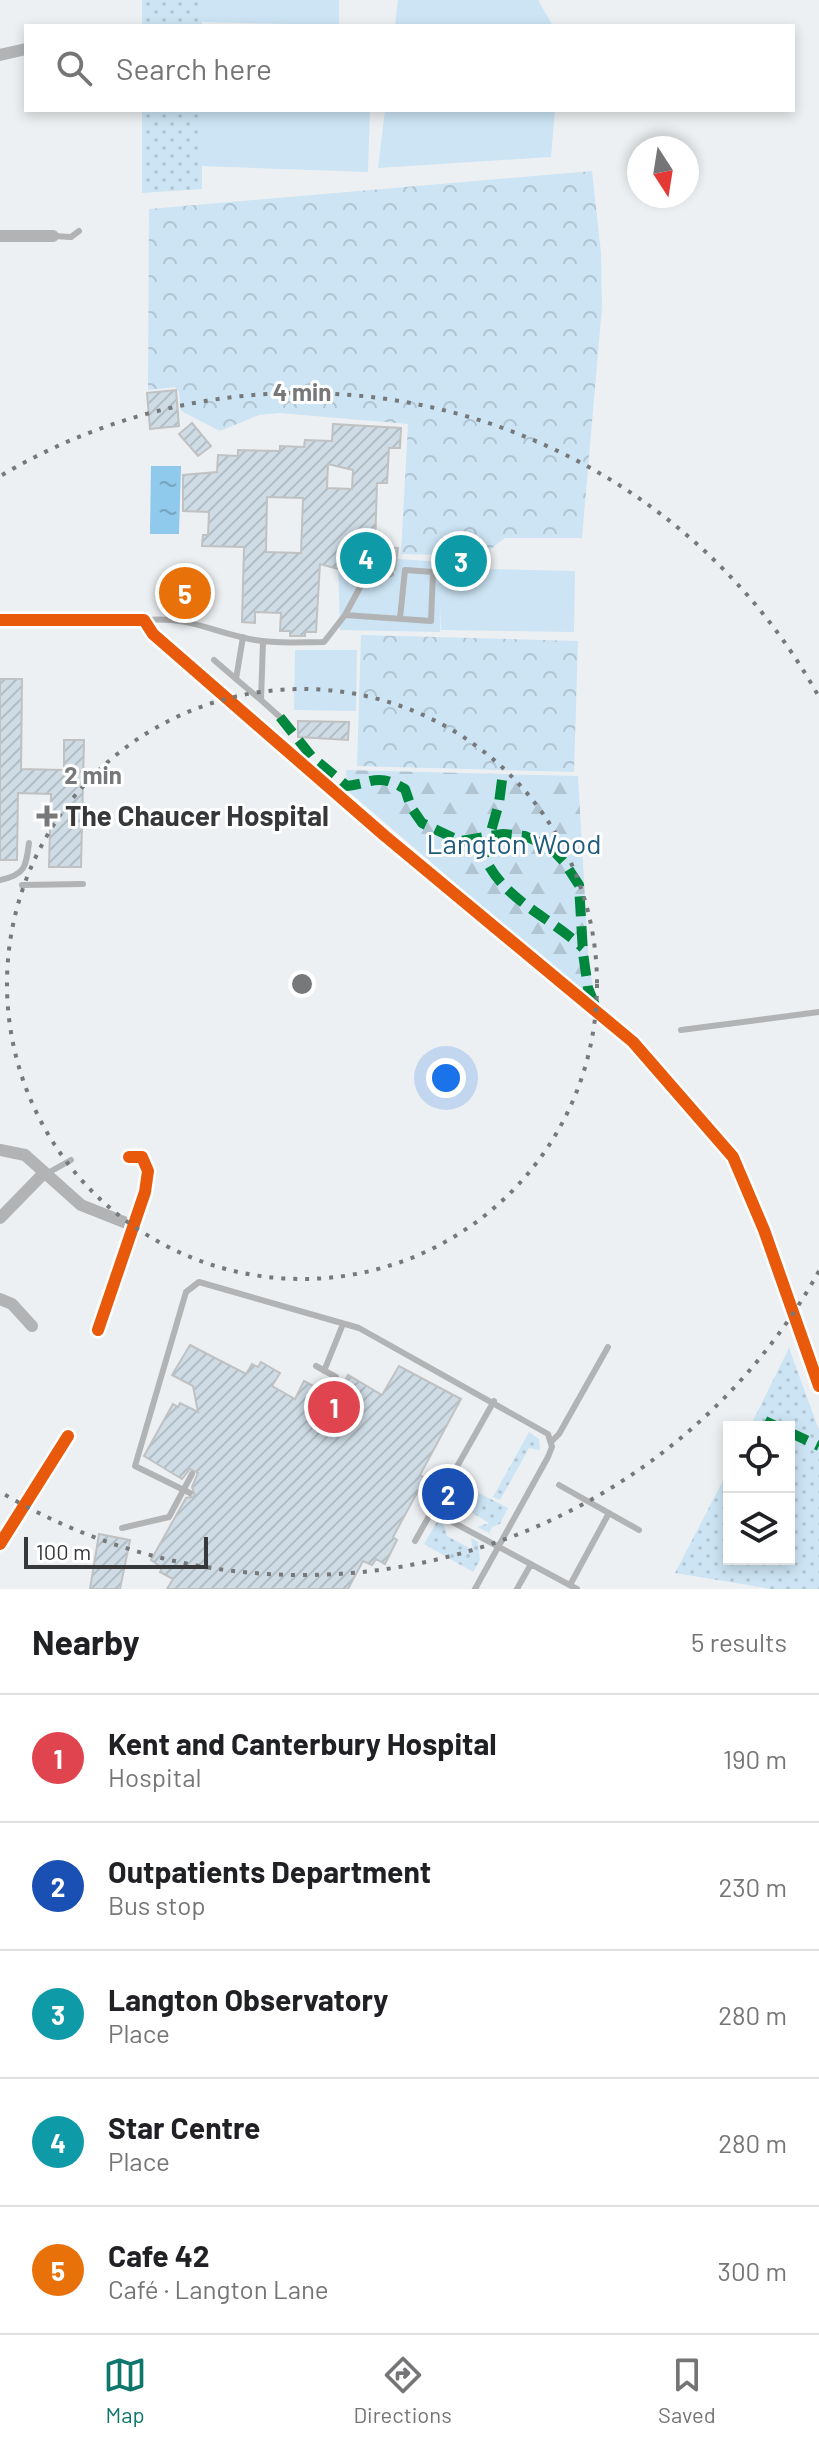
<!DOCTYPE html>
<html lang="en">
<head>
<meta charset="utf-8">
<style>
	body { margin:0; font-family:Barlow,sans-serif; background:#f2f2f2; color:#202124 }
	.controls { position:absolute; right:24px; bottom:24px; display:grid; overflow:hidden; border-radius:0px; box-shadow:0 4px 12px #0003 }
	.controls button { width:72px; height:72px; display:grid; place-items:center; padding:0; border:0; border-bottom:2px solid #e0e0e0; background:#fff; color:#202124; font:40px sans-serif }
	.compass { position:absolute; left:627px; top:136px; width:72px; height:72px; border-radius:50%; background:#fff; box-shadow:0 4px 12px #0003; rotate:168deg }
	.scale { position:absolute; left:24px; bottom:20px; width:184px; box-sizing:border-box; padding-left:8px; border:4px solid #36383a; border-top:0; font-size:22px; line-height:28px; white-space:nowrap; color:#36383a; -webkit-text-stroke:6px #fff; paint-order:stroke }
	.you { position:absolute; left:446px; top:1078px; width:28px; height:28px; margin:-20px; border:6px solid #fff; border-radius:50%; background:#1a73e8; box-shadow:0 0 0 12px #1a73e833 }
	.badge { display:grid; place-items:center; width:52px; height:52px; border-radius:50%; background:#0f766e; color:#fff; font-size:26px; font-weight:700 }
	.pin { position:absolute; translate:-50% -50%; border:4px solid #fff; box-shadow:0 2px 8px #0006 }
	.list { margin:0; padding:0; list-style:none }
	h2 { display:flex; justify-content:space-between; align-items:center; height:104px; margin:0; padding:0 32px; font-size:34px }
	h2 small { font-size:26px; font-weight:400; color:#757577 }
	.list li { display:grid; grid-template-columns:52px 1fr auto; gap:24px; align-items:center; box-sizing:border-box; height:128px; padding:0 32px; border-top:2px solid #e0e0e0 }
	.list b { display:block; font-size:30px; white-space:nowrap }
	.list p { margin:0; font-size:26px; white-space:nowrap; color:#757577 }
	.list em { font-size:26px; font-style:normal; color:#757577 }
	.icon { flex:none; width:44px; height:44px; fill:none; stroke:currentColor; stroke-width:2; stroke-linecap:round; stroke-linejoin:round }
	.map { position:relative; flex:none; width:819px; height:1589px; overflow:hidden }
	.search { position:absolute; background:#fff; box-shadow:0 4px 12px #0003; left:24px; right:24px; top:24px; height:88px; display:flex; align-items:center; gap:20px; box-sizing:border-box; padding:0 28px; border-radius:0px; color:#757577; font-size:30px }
	.sheet { height:744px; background:#fff }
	nav { display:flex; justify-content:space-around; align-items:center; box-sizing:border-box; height:112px; border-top:2px solid #e0e0e0; background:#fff; font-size:22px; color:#757577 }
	nav a { display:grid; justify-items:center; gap:4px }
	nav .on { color:#0f766e }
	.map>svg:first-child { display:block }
	.grass { fill:url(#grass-dots) }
	.forest { fill:url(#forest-firs) }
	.park { fill:url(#park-crowns) }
	.pitch { fill:#cce4f4 }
	.water { fill:url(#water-ripples) }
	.building { fill:url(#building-hatch); stroke:#bfc1c2; stroke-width:2; fill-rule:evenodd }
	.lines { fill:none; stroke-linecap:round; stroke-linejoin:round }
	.service { stroke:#b2b3b4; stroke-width:6 }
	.minor { stroke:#b2b3b4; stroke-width:12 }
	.quiet { stroke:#00873e; stroke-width:10; stroke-dasharray:20 10; stroke-linecap:butt }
	.cycleway-casing { stroke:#fff; stroke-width:17 }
	.cycleway { stroke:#e8590c; stroke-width:12 }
	.ring { fill:none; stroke:#76787a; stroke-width:4; stroke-dasharray:4 8 }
	.poi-dot { fill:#76787a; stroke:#fff; stroke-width:3 }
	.labels { text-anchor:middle; stroke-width:6; stroke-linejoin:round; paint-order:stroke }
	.poi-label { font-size:28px; font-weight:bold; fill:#36383a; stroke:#fff; text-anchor:start }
	.park-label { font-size:28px; fill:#1e5b7d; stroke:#fff }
	.centre { fill:#76787a; stroke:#fff; stroke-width:4 }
	.ring-label { font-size:24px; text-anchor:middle; font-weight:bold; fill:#76787a; stroke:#fff; stroke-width:6; stroke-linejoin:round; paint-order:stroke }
</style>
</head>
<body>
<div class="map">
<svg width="819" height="1589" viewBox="0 0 819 1589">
	<defs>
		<pattern id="grass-dots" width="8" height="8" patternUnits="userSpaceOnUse" patternTransform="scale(2)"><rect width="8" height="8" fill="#cce4f4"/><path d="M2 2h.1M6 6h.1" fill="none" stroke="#b0c4d2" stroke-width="1.8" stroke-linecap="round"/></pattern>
		<pattern id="forest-firs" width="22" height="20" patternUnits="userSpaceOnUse" patternTransform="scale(2)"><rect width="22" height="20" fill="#cce4f4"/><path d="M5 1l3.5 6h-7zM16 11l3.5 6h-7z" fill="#b0c4d2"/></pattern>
		<pattern id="park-crowns" width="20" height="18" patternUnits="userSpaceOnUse" patternTransform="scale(2)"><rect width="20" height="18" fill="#cce4f4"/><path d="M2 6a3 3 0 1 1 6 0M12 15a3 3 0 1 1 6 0" fill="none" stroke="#b0c4d2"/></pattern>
		<pattern id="water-ripples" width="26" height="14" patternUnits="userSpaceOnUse" patternTransform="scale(2)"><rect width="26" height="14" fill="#8fc9ec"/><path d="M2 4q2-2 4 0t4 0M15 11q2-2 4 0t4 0" fill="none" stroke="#76a4c0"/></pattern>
		<pattern id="building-hatch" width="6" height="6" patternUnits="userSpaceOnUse" patternTransform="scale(2)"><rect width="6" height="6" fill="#cfdce5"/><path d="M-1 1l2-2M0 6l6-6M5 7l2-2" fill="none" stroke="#b2bec5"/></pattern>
	</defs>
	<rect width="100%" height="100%" fill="#edf0f2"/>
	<path class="grass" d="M142,0H202V26H142Z
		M142,110H202V189L142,193Z
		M789,1348L819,1430V1589H771L675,1573L729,1469V1559H789V1427H750Z
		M529,1432L539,1439L540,1450L529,1448L500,1500L493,1497Z
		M458,1482L508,1508L500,1524L492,1527L489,1533L477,1527L489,1523L463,1507L449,1511L444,1508Z
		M438,1520L443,1522L447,1536L473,1550L471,1538L478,1542L480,1560L473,1572L424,1544Z"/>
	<path class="forest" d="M346,770L578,776L589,968L598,1006L347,790Z"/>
	<path class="park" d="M592,171L601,253L602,307L582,538H505L482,556L401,554L408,424L279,413L259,415L220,431L181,411L179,392L175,387L148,390L149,209Z
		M361,635L578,641L574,772L357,766Z"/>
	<path class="pitch" d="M202,0H339V25L202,22Z
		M398,0H538L553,26H395Z
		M202,110H370L368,172L202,166Z
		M385,110H555L551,157L378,168Z
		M385,558L442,562V568L575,571L574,632L441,630V604L440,632L340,630L338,564Z
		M295,650H357L356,711L294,710Z"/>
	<path class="water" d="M151,466H181L179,534H150Z"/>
	<path class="building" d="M176,390L179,426L150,429L147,393Z
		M192,423L211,446L198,456L179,434Z
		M333,424L401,428L400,448H389L387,483H377L375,547L398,548L395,570L360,575L320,564L316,632H305V636H290V631H280L281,613L255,612V623L242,622L244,547L202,546L203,535H208L209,512L183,511V475L217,472L218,455L238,456V450L280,451V446L304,447L305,440L332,441ZM328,464L353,470L352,489L327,488ZM267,497L303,498L301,553L266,552Z
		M171,577H199L198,610L170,609Z
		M0,679H22L21,769L64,770V740H84L81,867H49L51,794L18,793L17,860H0Z
		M298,721L349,722L348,740L298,737Z
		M190,1345L246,1374L252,1364L258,1367L261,1362L280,1373L272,1386L295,1399L304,1381L335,1398L348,1375L382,1395L399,1366L461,1399L420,1475L425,1478L393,1537L397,1540L385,1564L376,1559L372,1565L363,1561L348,1589H167L173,1579L160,1572L162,1568L151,1560L186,1498L195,1496L192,1487L198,1473L190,1469L182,1479L144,1456L173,1404L178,1407L180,1403L198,1412L193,1386L172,1375Z
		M99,1534L130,1540L120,1589H90Z"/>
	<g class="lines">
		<path class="service" d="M53,236L71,237L79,231
			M345,615L364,580L391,574
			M145,620C190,616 214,633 255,640C277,644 301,642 324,642L345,615L431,621L433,572L405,570L400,618
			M243,637L236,679L261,700L263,641
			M214,660L236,679
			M261,700L280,717
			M0,880C25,875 26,867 29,843
			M22,885L83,884
			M681,1030L819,1012
			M46,1174L71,1160
			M316,1366L336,1377
			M324,1371L343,1324
			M551,1442L559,1434L608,1347
			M559,1485L639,1530
			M190,1493L135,1466L186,1292L199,1282L359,1328L548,1434L552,1447L548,1457L475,1589
			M432,1511L577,1589
			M122,1528L169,1517L192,1474
			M415,1541L494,1401
			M570,1585L609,1513
			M517,1589L531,1564"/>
		<path class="minor" d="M0,55L26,49
			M0,236H53
			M0,620H144
			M0,1150L25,1155L81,1205L134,1226
			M0,1218L44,1173
			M0,1299L12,1304L32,1326
			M98,1330L145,1192L148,1171L142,1157H129
			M0,1544L68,1436"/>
		<path class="quiet" d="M280,717L312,757L347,786C375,783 376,772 405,789L411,807L422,823L460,841L503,834L525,836L550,847L564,862L579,885L583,953L588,988L595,1005
			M502,780L499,803L484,856C503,900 549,916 583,948
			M765,1421L778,1427
			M789,1432L819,1446"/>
		<g class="cycleway-casing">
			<path id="cycleway" d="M0,620H144L153,634L385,836L633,1042L733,1157L764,1230L819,1386
				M98,1330L145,1192L148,1171L142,1157H129
				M0,1544L68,1436"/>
		</g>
		<use href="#cycleway" class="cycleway"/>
	</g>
	<g class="ring">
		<circle cx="302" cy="984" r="295"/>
		<path d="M819 1271A591 591 0 0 1 2 1493M2 475A591 591 0 0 1 819 697"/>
	</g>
	<path class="poi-dot" d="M43 804h8v8h8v8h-8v8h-8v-8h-8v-8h8z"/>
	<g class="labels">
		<g class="poi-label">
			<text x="65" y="826">The Chaucer Hospital</text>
		</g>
		<g class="park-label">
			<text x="514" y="854">Langton Wood</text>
		</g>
	</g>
	<circle cx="302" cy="984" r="12" class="centre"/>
	<g class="ring-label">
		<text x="302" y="401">4 min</text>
		<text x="93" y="784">2 min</text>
	</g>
</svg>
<div class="controls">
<button><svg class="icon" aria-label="locate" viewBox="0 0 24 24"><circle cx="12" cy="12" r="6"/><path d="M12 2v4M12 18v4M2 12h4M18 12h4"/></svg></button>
<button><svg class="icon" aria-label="layers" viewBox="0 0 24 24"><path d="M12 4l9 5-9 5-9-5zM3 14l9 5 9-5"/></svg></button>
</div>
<svg class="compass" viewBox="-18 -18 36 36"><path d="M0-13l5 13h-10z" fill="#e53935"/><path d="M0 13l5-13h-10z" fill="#757577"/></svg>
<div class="scale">100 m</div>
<div class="you"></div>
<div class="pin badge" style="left:334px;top:1407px;background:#e0444e">1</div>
<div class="pin badge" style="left:448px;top:1494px;background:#1a4fb4">2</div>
<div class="pin badge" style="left:461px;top:561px;background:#0f9aa8">3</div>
<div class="pin badge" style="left:366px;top:558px;background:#0f9aa8">4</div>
<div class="pin badge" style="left:185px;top:593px;background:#e8710a">5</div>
<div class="search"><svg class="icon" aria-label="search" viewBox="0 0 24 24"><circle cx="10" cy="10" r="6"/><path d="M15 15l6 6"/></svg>Search here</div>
</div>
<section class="sheet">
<h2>Nearby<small>5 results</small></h2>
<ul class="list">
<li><span class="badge" style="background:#e0444e">1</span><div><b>Kent and Canterbury Hospital</b><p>Hospital</p></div><em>190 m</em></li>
<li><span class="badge" style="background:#1a4fb4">2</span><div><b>Outpatients Department</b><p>Bus stop</p></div><em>230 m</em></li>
<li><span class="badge" style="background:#0f9aa8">3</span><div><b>Langton Observatory</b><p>Place</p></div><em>280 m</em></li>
<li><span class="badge" style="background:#0f9aa8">4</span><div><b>Star Centre</b><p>Place</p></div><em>280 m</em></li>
<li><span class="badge" style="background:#e8710a">5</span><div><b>Cafe 42</b><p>Café · Langton Lane</p></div><em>300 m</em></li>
</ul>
</section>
<nav>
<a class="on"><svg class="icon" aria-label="map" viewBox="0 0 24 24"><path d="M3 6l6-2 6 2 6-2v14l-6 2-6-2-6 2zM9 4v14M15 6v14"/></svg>Map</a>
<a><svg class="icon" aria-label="directions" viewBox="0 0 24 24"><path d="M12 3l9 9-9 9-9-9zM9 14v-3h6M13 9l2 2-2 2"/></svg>Directions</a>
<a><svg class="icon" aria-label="saved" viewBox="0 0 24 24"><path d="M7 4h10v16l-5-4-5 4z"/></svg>Saved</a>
</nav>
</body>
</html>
